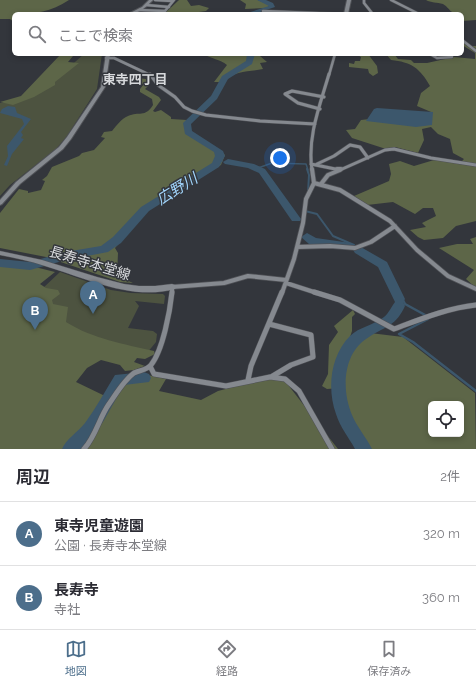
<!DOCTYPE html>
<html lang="ja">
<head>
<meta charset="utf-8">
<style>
	body { margin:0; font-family:Raleway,"Noto Sans JP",sans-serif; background:#f7f7f7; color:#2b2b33 }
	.controls { position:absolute; right:12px; bottom:12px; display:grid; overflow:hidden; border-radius:6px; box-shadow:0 2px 6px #0003 }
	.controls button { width:36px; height:36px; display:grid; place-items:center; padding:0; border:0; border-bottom:1px solid #e1e1e2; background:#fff; color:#2b2b33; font:20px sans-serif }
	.you { position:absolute; left:280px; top:158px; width:14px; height:14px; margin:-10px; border:3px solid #fff; border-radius:50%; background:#1a73e8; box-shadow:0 0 0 6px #1a73e833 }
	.badge { display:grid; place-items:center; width:26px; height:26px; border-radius:50%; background:#4c6e8b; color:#fff; font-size:13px; font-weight:700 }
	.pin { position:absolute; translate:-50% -33px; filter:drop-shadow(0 1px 2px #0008) }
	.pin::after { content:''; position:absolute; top:21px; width:14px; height:12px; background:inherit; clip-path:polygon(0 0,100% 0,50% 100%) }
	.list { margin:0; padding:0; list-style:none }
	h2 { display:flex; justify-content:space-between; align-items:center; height:52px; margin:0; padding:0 16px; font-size:17px }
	h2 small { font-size:13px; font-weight:400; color:#7c7c81 }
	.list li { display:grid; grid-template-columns:26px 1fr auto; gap:12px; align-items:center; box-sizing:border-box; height:64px; padding:0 16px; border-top:1px solid #e1e1e2 }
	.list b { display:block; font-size:15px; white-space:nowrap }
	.list p { margin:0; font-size:13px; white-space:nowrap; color:#7c7c81 }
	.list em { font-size:13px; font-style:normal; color:#7c7c81 }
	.icon { flex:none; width:22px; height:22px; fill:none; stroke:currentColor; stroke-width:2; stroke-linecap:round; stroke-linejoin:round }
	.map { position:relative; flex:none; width:476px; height:449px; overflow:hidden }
	.search { position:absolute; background:#fff; box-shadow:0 2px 6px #0003; left:12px; right:12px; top:12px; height:44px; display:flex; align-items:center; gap:10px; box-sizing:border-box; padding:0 14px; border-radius:6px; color:#7c7c81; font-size:15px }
	.sheet { height:180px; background:#fff }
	nav { display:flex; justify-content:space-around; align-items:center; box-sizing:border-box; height:56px; border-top:1px solid #e1e1e2; background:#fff; font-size:11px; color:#7c7c81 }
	nav a { display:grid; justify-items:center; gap:2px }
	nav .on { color:#4c6e8b }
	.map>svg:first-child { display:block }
	.green { fill:#4d5340 }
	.forest { fill:#5d6648; fill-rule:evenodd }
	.water { fill:#3c576c }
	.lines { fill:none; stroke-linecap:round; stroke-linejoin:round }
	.stream-far2 { stroke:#3c576c; stroke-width:1.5 }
	.stream-far1 { stroke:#3c576c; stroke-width:2 }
	.stream { stroke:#3c576c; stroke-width:2.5 }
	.river { fill:#3c576c; fill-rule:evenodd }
	.minor-far3-casing { stroke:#505257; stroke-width:3.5 }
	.minor-far2-casing { stroke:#505257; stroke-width:4 }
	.minor-far1-casing { stroke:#505257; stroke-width:5.5 }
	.minor-casing { stroke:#505257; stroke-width:6 }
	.tertiary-casing { stroke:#505257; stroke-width:2 }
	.secondary-casing { stroke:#505257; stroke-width:1 }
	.minor-far3 { stroke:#85898f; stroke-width:2.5 }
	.minor-far2 { stroke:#85898f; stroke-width:3 }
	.minor-far1 { stroke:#85898f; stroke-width:4 }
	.minor { stroke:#85898f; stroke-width:5 }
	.tertiary { fill:#85898f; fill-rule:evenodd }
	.secondary { fill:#85898f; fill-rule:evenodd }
	.labels { text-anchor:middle; stroke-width:3; stroke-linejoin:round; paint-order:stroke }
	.far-neighbourhood-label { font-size:13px; font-weight:bold; fill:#d7d9dc; stroke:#33363c }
	.street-label { font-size:14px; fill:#d7d9dc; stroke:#33363c }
	.water-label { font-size:15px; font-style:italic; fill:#a1d5fc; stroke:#33363c }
</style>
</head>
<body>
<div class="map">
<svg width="476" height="449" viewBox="0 0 476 449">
	<rect width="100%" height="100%" fill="#33363c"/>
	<path class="green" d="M84,54H102L97,89L67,136L56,149L10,185L0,196V103L11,102L48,86Z
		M60,272L111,290L131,293L163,294L165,296L164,304L135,301L139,306L128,328L153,331L157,334L156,342L147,353L87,337L53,321L42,289Z"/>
	<path class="forest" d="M0,0H69C51,12 35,14 14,14V22L10,19H0Z
		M179,0H187L191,6L199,5L209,8L206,11L185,14H164Z
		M240,0H258L269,5L268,8L245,9L246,4Z
		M426,0H476V20L462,21V14C449,14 451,9 443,4C437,2 431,3 426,0Z
		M462,41L469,46H476V221L456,226L443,238L424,240L418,237L410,230L426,227L422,223L436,216L433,208H423L415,214L393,202L367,205L354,196L389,181L391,174L389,164L400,161L414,166L434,160L461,162L464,159L453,153L450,139L438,134L431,127L422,129L424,140L418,153L395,147L386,149L352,138L346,130L355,129L361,120L431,112L417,106L421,93L430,86C420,68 411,62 391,60L386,54H394L398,59L411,60L414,63H427L454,57L475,59V53L462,45Z
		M61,54H71L73,56L68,62L79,63L55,82V85L34,97L13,105L0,102L21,96Z
		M204,54H260V56L267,62L260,63L263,69C250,72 233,70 225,82H214L227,65C220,59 211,59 204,54Z
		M356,54H368L377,66L378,73L373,76L369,73L368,69L349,67V63L354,64L355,61H360L361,57Z
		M126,76L152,80L148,81L150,84L145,89L159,97L161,100L153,111L155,112L161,110L171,117V119L187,120L185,126C194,148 212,141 225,155L221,165L151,207L115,248L118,253L117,276L133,283L120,282L46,257L0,248V213L19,189L28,191V193L41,190L45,181L42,180L47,176L52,167L79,156L82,153L94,150L105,138L101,137L104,132L112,131C117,125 121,119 128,116C139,111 145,118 153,105L152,99L140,92V89L144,84L128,81L123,82L125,79L120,78Z
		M476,237V288L466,279L474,270L439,248L457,244H473L470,239Z
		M0,264L39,268L55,272L40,284L46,288L58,290L60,294L52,300L53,304L68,307L66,322C93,339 124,344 154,351L155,354L145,359L137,358L134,362L145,366L134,370L125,371L120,365L101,360L87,368L76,382L105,396L115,382L143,374L166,379L159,391L201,400L218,391L267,378L285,381L338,449H0Z
		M353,310L355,314L352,317V331L347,346L370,333L403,337L475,393L476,449H371C355,430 345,413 340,388L327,389L322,386L328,374L329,345L338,332L334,326ZM431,404H461V434H431Z"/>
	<path class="water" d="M8,106L15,107L17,113L31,119L21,132L23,135L21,138L24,139L12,154L7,166L4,165L8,156L7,146L24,124L22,119L0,113L2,109Z
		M377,108L433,112L432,125L416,127L366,121L374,109Z"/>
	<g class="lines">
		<path class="stream-far2" d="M219,161H222
			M258,168L272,163L306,164L308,170"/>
		<path class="stream-far1" d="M307,169L309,175L308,193
			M305,211L317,214L333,236L354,245
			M395,288L399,290L400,293"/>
		<path class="stream" d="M399,292L405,304L427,316
			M428,319L399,334L413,342L476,391"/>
		<path class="river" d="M257,0H266L273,3L275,7L254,14H244L269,6Z
			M247,54H255L252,64L228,79L217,99L191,124L192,131L223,151L225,156L219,167L149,211L121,243L108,252L66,260L30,270L0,267V259L30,262L65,252L101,246L113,237L141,207L212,163L215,156L214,152L185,134L183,123L211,96L222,76L246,61Z
			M228,159L254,164L265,169L301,219L300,221H292L259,173L248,168L225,164L223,162Z
			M307,233L316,238L351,243L353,246L347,250L309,244L301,237Z
			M359,246L387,262L405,299L403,302L405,306C396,326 386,326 369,337C343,352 341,389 352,415C357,427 366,437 372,449H355C349,438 340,427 336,414C327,389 330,356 350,336C359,327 374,325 384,317C389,313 391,307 395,302L378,267L355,253L353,250L355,247Z
			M144,372L149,374L151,378L149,382L124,385L103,422L83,449H62C66,439 78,432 85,423C96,408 105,391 115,375Z"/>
		<g class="minor-far3-casing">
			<path id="minor-far3" d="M155,0L172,1
				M364,0V3L372,13L370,14
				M391,0L419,14
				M146,5L169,7
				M139,10L165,11L174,0
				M263,11L340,14
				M462,40L476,51
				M430,54L437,58L452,57
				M106,58H114L150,75
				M329,75L335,54"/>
		</g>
		<g class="minor-far2-casing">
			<path id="minor-far2" d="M150,74L158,85L175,97L184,107L192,111L206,115L260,121L315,124
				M320,109L298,103L285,94L292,91L324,97
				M311,164L340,170L385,150L394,149L431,158L476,165
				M317,164L334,156L350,145L360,147L368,158
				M312,170C307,137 320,105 329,74"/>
		</g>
		<g class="minor-far1-casing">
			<path id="minor-far1" d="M337,169H341
				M314,183L340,190L390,221L417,250L448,276L476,289
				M321,184L328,175L340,170
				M297,247L330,246L355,248L371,242L395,226
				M286,283L317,293
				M172,293V287L224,283L248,276L286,280
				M282,293L294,259L303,223L306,199L314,183L312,169"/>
		</g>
		<g class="minor-casing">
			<path id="minor" d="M314,292L340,300L394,329C421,319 448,308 476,305
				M269,324L311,335L313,357L291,365L271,377
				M150,366L154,374L226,386L270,377L285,379L299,391L332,449
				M248,380L251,366L282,292
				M84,449C96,436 99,418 109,404C116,394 124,380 134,373C140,370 147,370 151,365C163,350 170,311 172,292"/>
		</g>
		<g class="tertiary-casing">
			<path id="tertiary" d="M149,0H153C146,7 139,14 128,14L142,7Z
				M347,0H351L348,14H344Z
				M106,54H110L105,87L71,139L63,149L20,184L2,204L0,205V200L16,182L59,147L67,137L101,87Z"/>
		</g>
		<g class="secondary-casing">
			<path id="secondary" d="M0,251L42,260L97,277L124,284L139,286H155L172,284L175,285L176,287L175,289C131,301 86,278 45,266C30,261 15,258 0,255Z"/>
		</g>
		<use href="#minor-far3" class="minor-far3"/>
		<use href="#minor-far2" class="minor-far2"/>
		<use href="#minor-far1" class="minor-far1"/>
		<use href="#minor" class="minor"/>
		<use href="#tertiary" class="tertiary"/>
		<use href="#secondary" class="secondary"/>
	</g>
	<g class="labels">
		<g class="far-neighbourhood-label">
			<text x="135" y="84">東寺四丁目</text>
		</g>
		<g class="street-label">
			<text transform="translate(90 263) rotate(17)" y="5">長寿寺本堂線</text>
		</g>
		<g class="water-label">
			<text transform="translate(177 189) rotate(-32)" y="5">広野川</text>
		</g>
	</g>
</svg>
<div class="controls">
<button><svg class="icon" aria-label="locate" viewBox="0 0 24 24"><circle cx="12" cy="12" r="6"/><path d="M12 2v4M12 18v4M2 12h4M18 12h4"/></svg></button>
</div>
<div class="you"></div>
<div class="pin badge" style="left:93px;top:314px">A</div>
<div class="pin badge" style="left:35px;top:330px">B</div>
<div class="search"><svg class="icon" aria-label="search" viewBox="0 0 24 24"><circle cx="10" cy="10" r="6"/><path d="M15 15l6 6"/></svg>ここで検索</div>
</div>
<section class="sheet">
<h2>周辺<small>2件</small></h2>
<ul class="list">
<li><span class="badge">A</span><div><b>東寺児童遊園</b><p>公園 · 長寿寺本堂線</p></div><em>320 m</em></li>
<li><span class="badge">B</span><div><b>長寿寺</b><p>寺社</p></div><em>360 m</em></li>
</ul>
</section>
<nav>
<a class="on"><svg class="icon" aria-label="map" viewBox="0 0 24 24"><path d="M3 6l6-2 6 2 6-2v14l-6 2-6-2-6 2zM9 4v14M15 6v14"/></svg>地図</a>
<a><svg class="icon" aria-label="directions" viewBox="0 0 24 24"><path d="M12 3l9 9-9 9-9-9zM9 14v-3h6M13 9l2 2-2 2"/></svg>経路</a>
<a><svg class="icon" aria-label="saved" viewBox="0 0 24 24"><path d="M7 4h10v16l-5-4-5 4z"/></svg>保存済み</a>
</nav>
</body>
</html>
